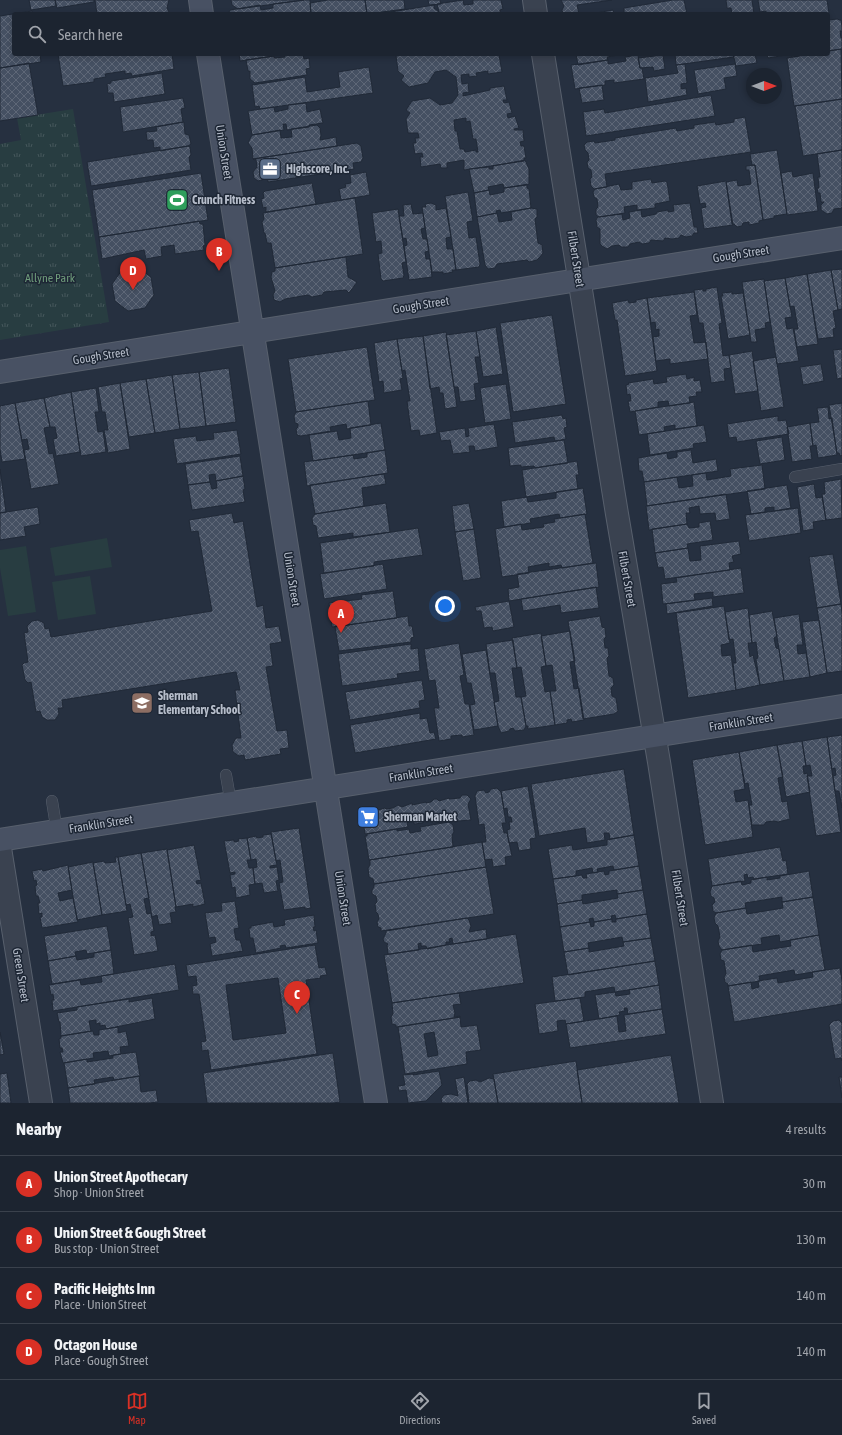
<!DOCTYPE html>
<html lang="en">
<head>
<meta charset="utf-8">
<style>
	body { margin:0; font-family:"Asap Condensed",sans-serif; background:#252c38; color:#f1f3f6 }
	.compass { position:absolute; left:746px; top:68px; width:36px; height:36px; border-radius:50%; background:#1c2430; box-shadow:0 2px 6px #0003; rotate:90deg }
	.you { position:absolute; left:445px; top:606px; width:14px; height:14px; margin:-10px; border:3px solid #fff; border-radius:50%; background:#1a73e8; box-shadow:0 0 0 6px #1a73e833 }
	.badge { display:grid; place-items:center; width:26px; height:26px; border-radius:50%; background:#d93025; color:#fff; font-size:13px; font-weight:700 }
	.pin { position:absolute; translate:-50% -33px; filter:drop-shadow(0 1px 2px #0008) }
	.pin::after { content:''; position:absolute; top:21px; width:14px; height:12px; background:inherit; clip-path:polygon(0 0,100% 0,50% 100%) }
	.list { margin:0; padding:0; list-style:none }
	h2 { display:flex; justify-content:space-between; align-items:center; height:52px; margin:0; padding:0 16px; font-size:17px }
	h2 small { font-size:13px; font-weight:400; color:#a0a4ab }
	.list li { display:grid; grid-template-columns:26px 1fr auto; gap:12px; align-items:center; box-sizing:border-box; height:56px; padding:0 16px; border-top:1px solid #3a414c }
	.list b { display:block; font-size:15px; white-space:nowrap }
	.list p { margin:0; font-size:13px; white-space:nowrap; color:#a0a4ab }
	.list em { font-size:13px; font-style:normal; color:#a0a4ab }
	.icon { flex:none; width:22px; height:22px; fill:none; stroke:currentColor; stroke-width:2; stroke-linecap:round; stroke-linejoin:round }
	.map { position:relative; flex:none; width:842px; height:1103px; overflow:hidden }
	.search { position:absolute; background:#1c2430; box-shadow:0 2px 6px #0003; left:12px; right:12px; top:12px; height:44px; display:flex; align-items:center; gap:10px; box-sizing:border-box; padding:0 14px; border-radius:4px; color:#a0a4ab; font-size:15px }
	.sheet { height:276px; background:#1c2430 }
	nav { display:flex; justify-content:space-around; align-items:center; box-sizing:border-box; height:56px; border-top:1px solid #3a414c; background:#1c2430; font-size:11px; color:#a0a4ab }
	nav a { display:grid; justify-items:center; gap:2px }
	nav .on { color:#d93025 }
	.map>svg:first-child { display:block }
	.grass { fill:#283d41 }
	.park { fill:url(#park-tufts) }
	.building { fill:url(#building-cross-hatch); stroke:#202937; fill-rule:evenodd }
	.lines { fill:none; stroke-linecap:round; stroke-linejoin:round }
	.lane-casing { stroke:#58606d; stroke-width:12 }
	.street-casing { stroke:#58606d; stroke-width:24 }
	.secondary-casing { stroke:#58606d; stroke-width:24 }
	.lane { stroke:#3a4250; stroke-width:11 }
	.street { stroke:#3a4250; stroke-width:22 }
	.secondary { stroke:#485163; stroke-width:22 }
	.labels { text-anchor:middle; stroke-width:3; stroke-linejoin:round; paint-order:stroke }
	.street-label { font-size:12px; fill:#b6bdca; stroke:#1e2735 }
	.poi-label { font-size:12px; font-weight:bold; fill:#b6bdca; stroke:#1e2735; text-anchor:start }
	.park-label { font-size:12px; fill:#6e9b7a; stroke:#1e2735 }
</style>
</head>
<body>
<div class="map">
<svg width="842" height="1103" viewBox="0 0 842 1103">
	<defs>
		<pattern id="park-tufts" width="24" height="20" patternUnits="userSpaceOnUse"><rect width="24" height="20" fill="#283d41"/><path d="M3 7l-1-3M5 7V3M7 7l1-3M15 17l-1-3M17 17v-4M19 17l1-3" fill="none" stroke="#45575b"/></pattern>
		<pattern id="building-cross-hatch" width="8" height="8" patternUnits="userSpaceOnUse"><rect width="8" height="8" fill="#455062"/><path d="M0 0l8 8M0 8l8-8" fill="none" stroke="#5e6777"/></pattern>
	</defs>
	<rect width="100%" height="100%" fill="#263040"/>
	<path class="grass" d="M107,538L112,567L55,576L50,548Z
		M26,546L36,612L8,616L0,568V550Z
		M90,576L96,614L58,620L52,582Z"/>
	<path class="park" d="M73,109L109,322L0,340V144L21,140L17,118Z"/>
	<path class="building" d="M29,0H55L56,6L31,10Z
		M55,0H94V2L57,8Z
		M95,0H169L167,8L170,14H97Z
		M231,0H304L238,9L232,5Z
		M304,0H310L311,14H228L230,10L260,5L261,10L273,8V4Z
		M328,0H365L367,14H311L310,3Z
		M365,0H404L405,9L367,14Z
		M428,0H440L441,4L429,5Z
		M463,0L464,5L473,4V0H501L503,9L500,10V14L503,13L504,14H391V12L434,5V8L439,12L437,4Z
		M561,0H612L577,5L579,14H563L562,10L564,6Z
		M673,0H684L687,14H619L624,13V8Z
		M726,0H752L754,14H732L731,8H727Z
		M758,0H827L829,13L821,14H766V11L760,12Z
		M613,10L614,14H590Z
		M32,11L33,14H14V54H40L41,62L0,68V16Z
		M838,19L839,20H841L842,27V31H840L841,38H842V49L828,51V20Z
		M841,49L842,99L794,106L787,58L811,54H828V51Z
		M58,54H172L174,69L132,76L131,73L125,74V71L105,74L106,77L94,79V82L63,86Z
		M239,54H274V56L240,61Z
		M284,54H303L304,59L309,58L310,68L306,69L307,75L255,83L250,79V71H248L246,60L274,56V58L285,57Z
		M406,54H502L499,55L502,72L488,74V71L476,73L477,76L469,77V74L461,75L462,84L468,83L469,92L463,93V96L490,90V88L504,86L507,100H503L504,103L509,102L512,113L507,114L508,118L515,116L519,128L514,129V130H523L524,141L520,142L521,146H524L526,158H524V161L464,170V160L447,163V168H441L440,164L421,167L420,157H423L422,153L415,154L413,143H416L415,138H419L418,133H408L406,119L410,113L406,110L412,101L430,98L440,105L452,103L458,95L456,77L446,70L435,72L428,83L409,87L401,80L404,76L398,71L396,56ZM466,118V122L470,121L473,139H476L478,152H476V150L465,152L464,149H460L457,131H455L454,120Z
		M576,54H624L607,57L608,60L578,65Z
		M675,54H733L734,57L676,65Z
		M733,54H755L757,63L736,66Z
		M767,54H803L804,55L792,57V54L768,58Z
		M638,55L640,68H642L644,79L614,83V80L605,81V85L575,89L571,65L608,60V64L626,61L625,57Z
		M663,55L665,69L654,71L653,67L640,68L638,58Z
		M29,63L38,115L0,121V68Z
		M685,64L687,83L681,84V89L686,88L687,95L648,102L645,78L678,73L676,65Z
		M735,64L737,76L724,78L726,89L698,94L694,70Z
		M369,67L373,93L260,109L259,106L255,107L252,85L305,77L307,92L340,87L338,72Z
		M162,73L165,94L114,102L113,93H108L107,84L111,83V81Z
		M602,85L604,100L582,103L579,88Z
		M711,95L715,116L586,136L583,112L604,109L605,113Z
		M183,98L185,108L181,109L183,122L123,132L120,107Z
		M842,99V150L803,156L795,106Z
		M306,103L307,112L320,109L323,123L309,125V127L287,130L286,124H283L284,130L252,135L248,111L274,107L275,112L288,109V105Z
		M745,117L751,152L605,174L607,187L594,189L591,186L590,179L592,177L591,170L588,168L587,162L589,160L588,153L585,150L584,145L587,142L594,141L595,143L615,140V138L676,128L677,131L694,128V125L715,122L716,125L734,122V119Z
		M184,122L185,134L189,135L191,144L188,146L160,151V147L154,148L153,140H147L146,132L157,131L156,127Z
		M317,125L320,128L321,135L320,140L336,137L337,146L253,159L252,148L248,143L252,135L280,130L281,138L292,137L291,129Z
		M357,143L361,146L363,158L361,162L353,163L354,169L268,182V176L265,179L258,181L254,178L253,172L256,168H257L256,159L254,160L253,159Z
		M188,146L190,147L191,155L189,157L191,170L91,186L87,162Z
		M777,150L787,214L774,216V218L763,220L755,165H752L750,154Z
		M842,150V208L834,209L832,213L827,214L821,210V205L824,202H821L820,193H818L817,188H819L818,177H820L817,154Z
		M525,160L529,169V184L504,188L503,184L488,187L489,190L474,193L469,169L489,167V169H493V166Z
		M755,165L763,220L759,221V223L749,225V222L743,223L742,226L737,227L734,224H732L726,182L737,180L738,186L751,184L749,170H746V166Z
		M792,171L793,177L813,173L818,211L787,215L781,173Z
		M366,172L370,195L341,200L339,189L346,187L345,184L351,183L350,175Z
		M201,173L208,220L99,237L92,190Z
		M651,179L652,183L665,181L667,182L670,201L655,204V208L637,210V205L624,207L625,213L599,217L596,215V209L598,207L597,199L594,197L593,192L595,189L619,184L621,190L632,189V182Z
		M726,181L733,225L704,229L701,208L706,207L705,203L700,204L697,186Z
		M312,183L316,204L266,212V207L263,208L261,199L264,198L263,193L265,191Z
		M527,185V188L529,189L531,208L501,213L500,210L496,211L497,213L477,217L474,193L489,190L490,195L504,192V188Z
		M468,192L473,221L467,222L469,238L476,237L480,264L479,267L456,270L445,196Z
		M355,198L363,254L275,268L271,243H267L265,233H264L262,222L264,219L263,213Z
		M431,203L436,205V210L446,208L451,237L446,238L447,249H453L456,270H452L453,272L443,274V272H432L422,207H426L425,204Z
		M690,203L694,227H697L698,233H694L692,236L686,237L681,235L679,238L672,239L665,238L663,241L651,240L649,243L642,244L639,242L630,244L628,247H621L619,245L612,246L607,249L602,246L600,244V229L597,227L596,220L598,217L622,214L623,220L630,218L629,212L641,210L642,217L656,214L657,212L668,210V212L674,211L673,205Z
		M411,204L413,214L423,213L425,228L421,229L423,239H427L429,251L425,252L426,259H430L432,277L409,280L404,246L407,245L406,238L403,239L399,216H404L403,205Z
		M531,208L537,209V217L535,219L538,243L542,245L543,253L540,257L537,260L529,262L527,260L497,264L495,268L488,269L485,265L477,217L497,213L499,222L512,220L511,212Z
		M398,209L406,262L402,263L404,275L403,278L383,281L381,279L378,254L382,253L381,241L376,242L372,213Z
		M199,221L200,224H203L205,245L203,246L204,250L175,254L174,245L161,247L162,256L146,259L144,250L102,259L99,237Z
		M346,257L348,277L357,282L349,293L346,290L324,292L322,295L312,297L308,295L285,299L280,302L274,300L273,295L275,291L271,277L272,272L275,271V268Z
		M138,268L151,277L154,295L145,308L128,311L115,301L112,284L122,270Z
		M842,269V309L838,310L831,270Z
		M831,270L838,310L833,311L836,328L833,329L834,337L818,339L807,274Z
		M807,274L818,344L797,347L794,329H798L794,306L790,307L785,278Z
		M785,278L792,317L785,318L787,329L793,328L799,361L777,364L764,281Z
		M764,279L770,322L765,323L766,328L755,330L757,342H751L742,282Z
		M717,287L722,323L719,324L723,356L729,355L731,368L724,369L725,381L711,383L703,323H699L694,290L703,289V291H706V289Z
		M694,292L697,315L690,316L694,343L706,342L708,359L670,364V359L656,361L653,337L659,336V329L656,330L655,322L651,323L647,298Z
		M732,292V294L743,293L750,335L728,339L721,296H723L722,293Z
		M647,298L657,371L625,376L617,320H615L612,303L628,300L629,303L636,302V300Z
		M552,315L566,404L513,412L500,323Z
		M496,327L503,374L483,377L476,331Z
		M476,331L480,357H475L479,383L474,384L476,400L460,402L458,387H454L446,335Z
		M446,332L457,407L445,409L443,393H440L439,387L430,389L423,336Z
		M423,336L437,433L420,436L419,430L411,431L407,401H410L405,370L402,371L397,339Z
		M397,339L403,378L400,379L402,390L384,393L383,381L379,382L374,343Z
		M367,347L375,400L296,412L288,359Z
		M842,349V378L837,379L833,350Z
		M752,351L758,391L735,394L729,355Z
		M776,357L784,407L761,411L753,361Z
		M821,364L824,381L803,385L800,367Z
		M229,368L236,422L206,426L199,372Z
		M199,372L206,426L180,429L172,375Z
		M686,374L687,379L694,377V381L700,380L702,392H696L697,396L689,397L690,403L669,406L668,401L658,402V407L630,412L628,401H631L630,394L627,395L626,385L629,384L628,383L653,379L654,384L667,382L666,377Z
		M172,375L180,429L155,433L146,379Z
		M146,379L155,433L129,437L120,383Z
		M120,383L130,449L108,453L104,430H108L105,412H102L98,387Z
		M506,384L511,419L485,423L480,388Z
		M96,388L99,412H95L98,432L103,431L106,452L81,456L71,392Z
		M71,392L80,452L56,456L53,439L57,438L55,427H50L44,398Z
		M44,398L50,427L44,428L49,454L53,453L59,484L31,489L24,450L29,449L27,439L22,440L15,403Z
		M368,401L371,425L347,429L346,424L330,427L331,431L301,436L297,435L296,429L298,427V424L295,423L294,416L296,412Z
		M694,402L697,426L675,429V425L664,427L665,431L639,435L635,411Z
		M15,403L25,459L2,462L0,449V406Z
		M842,403V455L840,456L839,453H837L829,405Z
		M828,407L829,419L832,418L837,455L818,458L816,445L813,446L810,423L819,422L817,408Z
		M562,415L563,419L566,418L567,427L564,428L566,439L555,441L554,437L515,443L512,422Z
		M778,416V421L786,420L789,434L737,442L736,437L729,438L727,424Z
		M381,423L385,450L313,461L309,435L337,431L339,440L351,438L350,428Z
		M810,423L813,446H810L812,459L792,462L787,427Z
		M494,424L498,447L475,451L474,446H469L470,452L453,454L450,440L441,441L439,432L465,428L466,437L469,436L468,428Z
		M704,425L707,442L693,444L694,448L650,455L647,434Z
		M237,430L241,454L177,464L173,439L196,436L197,441L214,439L213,433Z
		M782,437L785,460L760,464L756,441Z
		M564,440L568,463L535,468L534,466L521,467V465L510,466L508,448Z
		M385,450L388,473L307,486L304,462L353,455L354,459L367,457V453Z
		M691,450L693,463L716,459L718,471L644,482L642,471H639L638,458L667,453L668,459L677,457V452Z
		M240,456L243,476L216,481L215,474L209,475L210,482L188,485L185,464Z
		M577,461L579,475H576L578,489L526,497L522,470Z
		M762,465L765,489L647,506L644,482L677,477L679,488L693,486L692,475L706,473L707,480L731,476L730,469Z
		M0,469L6,512L0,513Z
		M384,474L386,484L362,488L364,506L315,514L310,485Z
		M243,476L245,489L243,490L245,502L192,510L188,485L210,482L212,489L217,488L216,481Z
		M841,479L842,518L826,520L822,494H825L824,482Z
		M814,484L816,498L822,497L826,520L813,522L814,529L803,531L797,487Z
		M787,485L791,508L774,511V507L765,508V512L751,514L747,491Z
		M583,488L587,514L560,518L559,514L530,519L531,523L504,527L501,501L527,497L528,502L556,498V492Z
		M726,494L730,519L716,521L715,513L700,514L699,506L689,508L690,513H686L687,524L649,530L646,506Z
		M386,503L390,532L353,537V533L318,538L316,526L313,525L312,518L315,514Z
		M469,503L474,529L455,532L452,506Z
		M38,507L40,524L24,527L26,536L0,540V513Z
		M798,508L801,533L749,541L745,515Z
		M232,513L234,523L243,521L257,607L263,605L266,628L279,626L282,642L270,644L273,666L266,667L277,731L287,730L289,748L280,749L281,754L245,760L244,755L239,756L233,752L232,745L236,738H241L235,690H240L236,672L62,700L63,708H58L59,714L55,720H47L42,717L40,711L36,712L31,682L28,683L25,680L22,665L24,663L28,662L24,633L28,632L27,626L32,621L38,620L44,623L45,629L49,628L51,637L212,611L198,531L191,532L189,520Z
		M585,514L593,563L562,568L561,565L549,567V563L528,567L529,573L502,577L495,529L521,524L522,530L544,527L543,524L555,522L554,519Z
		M710,521L713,540L687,544L688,548L655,553L652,529L687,524L689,528L699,527V523Z
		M418,528L423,555L374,562V566L324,573L320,543Z
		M474,529L481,578L463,581L455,532Z
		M739,541L741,554L732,556L734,562L729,563L730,570L665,579L663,567L658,568L655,553L688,548L690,561L701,560L700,546Z
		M833,554L841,604L817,608L809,557Z
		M596,563L599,587L509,601L508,589L519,587L517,574Z
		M383,564L387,589L324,599L320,574Z
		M741,568L744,593L713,597V592L694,594L695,600L663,604L661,584L677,582L676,578Z
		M596,587L599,608L561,613L560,605L523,611L521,599Z
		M393,591L397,618L332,627L329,603L362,599L361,595Z
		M712,598L713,606L667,614L666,604Z
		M509,601L514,627L493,631L492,627L484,628L481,611H476L475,607Z
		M841,604L842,613V671L827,673L817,608Z
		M724,606L730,643L721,645L722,656L731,655L736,690L688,698L676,613Z
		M748,608L752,643H748L750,657L753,655L760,685L736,690L733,663H736L733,639L729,640L725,612Z
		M772,611L777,636L774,638L776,648L779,649L784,681L760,685L756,659L758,658L756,642L752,643L749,615Z
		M799,614L803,645H797L798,654L806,653L810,677L784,681L774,618Z
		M408,616L409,626H412L414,637L411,638V642L339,651L335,627Z
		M600,616L602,627L605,628L606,637L604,639L605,648H608L609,656L607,658L609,676L613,678L614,685L611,688L612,696L616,698L618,711L614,714L583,719L568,621Z
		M819,620L827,673L810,677L802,622Z
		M570,631L575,661L570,662L574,689L579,688L584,720L572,722L571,719L567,720V723L555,725L550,691H556L552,665L546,666L541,636Z
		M541,633L546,666L541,667L545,692L550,691L555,725L528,729V726H526L521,697L526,696L521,667L517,668L512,638Z
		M513,640L517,668H512L516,697H521L526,726L524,730L515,731L513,728L510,729L509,731L501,733L498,726L494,702L499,701L495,673H490L486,644Z
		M459,643L464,675L460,676L465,704H469L474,735L462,737V735L451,736V739L439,741L434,708H439L435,680L429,681L424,649Z
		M411,644V649L418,648L420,671L397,674L398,678L342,686L338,654Z
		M486,650L498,726L474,730L470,705L475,704L471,683H467L462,654Z
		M422,680L425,700L419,701L420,708L350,720L345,692Z
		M420,713V719L427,718L430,733L434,732L436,739L355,753L350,725Z
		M842,735V808L839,791H835L833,776L836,775L835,768L832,769L827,737Z
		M827,737L841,832L816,836L807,776H812L810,765L806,766L802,741Z
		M802,741L806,766H803L804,774L807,773L810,792L786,797L777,745Z
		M777,745L783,777L778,778L782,802L787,801L790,819L778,822L774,821L766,822L764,825H752L749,805H752L748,783L745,784L739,752Z
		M739,752L745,789L734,791L736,802L748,800L753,837L705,845L692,760Z
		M624,769L634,835L610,839L609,833H604L605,840L587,843L585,828L539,836L531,784Z
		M528,786L536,838L530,839L531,849L519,851L517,842L509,843L507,830L510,829L509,822H512L511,817H508L507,808L504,809L501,791Z
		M497,788L501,792L506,823H502L504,833H507L512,856L505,857L506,865L493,867L492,859L485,860L482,842H486L484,824L479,825L475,796L477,791L484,790L486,793L489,792L491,789Z
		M462,795H467L471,799L468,804L471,820L433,823L432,818L422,820L423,823L414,824V821L407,822L408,827L365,834L364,827H366L365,821L361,816L362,812L365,810L371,812L385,808L386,809L393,808L398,805L402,807L412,803V805L426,802V803L431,802L434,799H437L439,801L449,798V799L460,798Z
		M449,822L453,825L454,832L452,835L453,847L369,860L365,836H367V834L397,829V831L409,829L410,833L421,831L420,827Z
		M299,828L311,908L305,909V907L284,910L279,883L283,882L280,860L276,861L271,832Z
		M271,834L277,865L270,866V868L277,867L279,880L276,881L278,891L264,893L262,883L255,884L253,868L257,867L256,859L251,860L247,838L256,836L257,838L263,837V835Z
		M634,835L639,866L614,870L613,866L597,869L598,872L593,873L592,868L576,871V876L553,879L548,849L572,845L573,850L607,845V840Z
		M247,838L251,860H247L249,868H253L255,884L249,885L250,895L236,898L235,887L232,888L230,875L235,874V872L230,873L224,841L234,840V842L239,841L238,839Z
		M482,842L486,867L374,884L373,879L369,877L368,868L370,865V860Z
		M194,845L201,880L196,881L197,884L201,883L205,904L193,907V904L176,907L167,850Z
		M780,847L783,861L786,860L788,874L754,879L753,877L748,878L747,874L744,875L745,881L712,886L708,859Z
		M167,849L176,907H175L176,912L170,913L172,923L159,925L157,915L152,917L141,853Z
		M141,853L149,898L144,899L147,914L151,913L154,931L151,932V936L155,935L158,951L134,955L128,918L133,917L130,904L126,905L118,857Z
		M115,857H118L127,911L102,915L93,863L104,861L105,863L116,862Z
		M93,862L102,915L77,920L68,867Z
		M68,865L72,890L58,893L60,901L73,898L78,922L42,928L40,917H42V913L39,914L38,903H40L38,896H36L35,886L37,885L36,880L34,881L32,871L42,869L43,871Z
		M639,866L643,890L617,894V890L582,895V900L557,904L553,879L582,875L583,878H587L586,874L604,871L605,875L609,874V871Z
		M486,867L494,914L381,931V928L378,927L377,922L379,919L378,914L376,912L375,904L377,902L376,896L372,894V890L374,887V884Z
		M809,871L813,897L782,902V897L745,903L746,908L716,913L713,911L712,905L715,902L714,898L711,896L710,892L712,886L741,881L742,885L751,883V880L767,877V880L780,878V876Z
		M643,890L647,914L616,919L615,915L611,916L612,919L594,922L593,918L589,919L590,922L560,927L557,904L582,900L583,904L618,898L617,894Z
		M813,897L819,935L780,942L779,935L761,938L762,944L722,950L719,946L718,941L720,937L718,926L715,923L714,918L716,913L746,908L747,914L783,908L782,902Z
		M235,901L239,928L234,929L236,940H240L243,951L212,956L210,944L216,942L215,937L209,938L205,913L222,911L221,903Z
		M647,914L651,938L623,942L622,937L588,943L589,948L564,952L560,927L590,922L591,927L594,926V922L612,919V922H616V919Z
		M314,915L315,927H313L314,931L316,930L318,943L286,948L285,945L280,946L281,948L256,953L253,938H250L249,928H251V926L273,922L274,927L285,925L284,920Z
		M467,918L469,920L471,926L469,932L486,929L487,939L453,944L452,938L449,939L450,942H446V945L427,949L426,946H421V943L418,944L419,950L390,954H388L387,945L388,944L384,942L383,939L386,933V931Z
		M107,926L111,950L87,954L86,950L75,952L76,956L48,961L44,936Z
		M516,934L524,983L392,1003L384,955Z
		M819,935L825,970L795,975L794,970L759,976L760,981L728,986V984L725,982L724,977L726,974L724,961L721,960L720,954L722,950L752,945L753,952L791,946L790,940Z
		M651,938L655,961L568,975L564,952L589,948V952L624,946L623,942Z
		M315,945L319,968L325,967L327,975L320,976L321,978L306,980L317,1054L211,1070L208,1050L202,1051L201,1042L206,1041L199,994H193L192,986L197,985L196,976L188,977L186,965ZM278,978L286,1033L233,1040L226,985Z
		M111,950L114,974L52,984L48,961L76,956L77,960L94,957V953Z
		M655,961L659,985L615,992L614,987L585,992V997L555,1001L552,977Z
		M175,964L179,990L53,1011L52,1000H54L53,994L51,995L49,985L80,980L81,985L102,982L101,976Z
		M840,968L842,981V1004L734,1022L728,986L751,982L752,989L759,987L758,981L777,978L778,983L813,977L812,972Z
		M659,985L662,1009L628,1014L627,1008H624L625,1011L619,1012L620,1015L599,1019L595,995L615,992L616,996L630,994L629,990Z
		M459,993L461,1004L453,1005L455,1013L454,1017L460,1016V1017L396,1027V1025L392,1024L391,1017L393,1014L392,1003Z
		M152,998L155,1019L106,1029L105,1025L100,1026V1023L96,1024V1020L89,1021L91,1031L61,1036L60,1022H59L57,1013L77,1010V1007L129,999V1002Z
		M580,998L584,1021L566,1024L565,1020L557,1021L558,1031L539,1034L535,1004Z
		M662,1009L666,1034L570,1048L566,1024L617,1016L619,1032L626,1031L624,1015Z
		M460,1017L461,1027L477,1025L481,1050L466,1052L467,1064L405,1074L398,1027ZM434,1032L438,1055L428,1057L424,1034Z
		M839,1020L842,1023V1061L841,1058L835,1059L829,1025L833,1021Z
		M118,1027V1033L126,1031L129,1046L120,1047L121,1054L109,1056L108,1051L93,1053L94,1058L63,1063L60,1052H63L62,1048H60L59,1039L61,1038V1036L93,1031L94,1035H99V1030Z
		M0,1032L4,1054L0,1055Z
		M136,1052L140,1076L114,1080L113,1077L94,1080L95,1084L68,1088L64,1063L87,1059V1062L113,1058V1055Z
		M333,1053L340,1102L333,1103H207L203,1073Z
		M671,1055L679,1103H582L577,1070Z
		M576,1061L582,1103H498L493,1074Z
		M439,1071L442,1085L426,1101L408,1103L406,1090L399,1091L398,1086L405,1085L403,1075L413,1074V1075Z
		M7,1073L11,1103H0V1074Z
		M139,1076L141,1092L156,1090L158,1102L149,1103H70L68,1088Z
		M464,1077L468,1103H442L441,1099L444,1095L451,1094L458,1096L455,1079Z
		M839,1077H842V1098Z
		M489,1078L494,1079L498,1103H469L467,1084L470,1081L476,1080L480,1082Z"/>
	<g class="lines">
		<g class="lane-casing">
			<path id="lane" d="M795,477L842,469
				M226,775L231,804
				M52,801L57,832"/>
		</g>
		<g class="street-casing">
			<path id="street" d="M534,0L536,14
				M543,54L617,514L659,762L712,1103
				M0,848L41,1103"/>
		</g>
		<g class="secondary-casing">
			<path id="secondary" d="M200,0L202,14
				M208,54L376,1103
				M0,372L842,238
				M0,840L842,706"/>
		</g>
		<use href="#lane" class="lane"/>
		<use href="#street" class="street"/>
		<use href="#secondary" class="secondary"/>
	</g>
	<defs>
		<g id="office-square" transform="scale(1.15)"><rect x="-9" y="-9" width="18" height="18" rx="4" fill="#5c6f8a" stroke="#1e2735"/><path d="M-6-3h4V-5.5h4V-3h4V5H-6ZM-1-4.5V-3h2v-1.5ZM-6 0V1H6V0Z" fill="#fff"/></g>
		<g id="stadium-square" transform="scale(1.15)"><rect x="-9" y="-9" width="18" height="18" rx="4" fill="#2e9e5b" stroke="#1e2735"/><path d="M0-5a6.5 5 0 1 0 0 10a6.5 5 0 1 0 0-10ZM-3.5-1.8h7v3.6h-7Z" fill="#fff"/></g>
		<g id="school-square" transform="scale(1.15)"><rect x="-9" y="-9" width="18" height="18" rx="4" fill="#8d6e63" stroke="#1e2735"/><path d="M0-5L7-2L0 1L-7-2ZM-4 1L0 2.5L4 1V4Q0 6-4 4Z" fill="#fff"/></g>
		<g id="supermarket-square" transform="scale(1.15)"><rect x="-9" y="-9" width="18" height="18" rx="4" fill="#3f7fe0" stroke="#1e2735"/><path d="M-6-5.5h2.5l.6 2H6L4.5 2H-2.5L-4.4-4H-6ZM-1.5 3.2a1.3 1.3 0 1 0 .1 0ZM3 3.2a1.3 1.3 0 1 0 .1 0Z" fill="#fff"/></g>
	</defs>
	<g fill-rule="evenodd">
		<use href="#office-square" x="270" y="169"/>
		<use href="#stadium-square" x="177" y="200"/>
		<use href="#school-square" x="142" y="703"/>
		<use href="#supermarket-square" x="368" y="817"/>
	</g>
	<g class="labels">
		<g class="street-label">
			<text transform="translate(224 152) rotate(81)" y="4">Union Street</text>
			<text transform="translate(741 254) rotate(-9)" y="4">Gough Street</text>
			<text transform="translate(576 259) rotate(81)" y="4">Filbert Street</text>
			<text transform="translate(421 305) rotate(-9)" y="4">Gough Street</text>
			<text transform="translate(101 356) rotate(-9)" y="4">Gough Street</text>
			<text transform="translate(292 579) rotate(81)" y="4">Union Street</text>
			<text transform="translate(627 579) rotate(80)" y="4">Filbert Street</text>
			<text transform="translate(741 722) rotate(-9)" y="4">Franklin Street</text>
			<text transform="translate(421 773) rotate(-9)" y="4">Franklin Street</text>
			<text transform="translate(101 824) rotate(-9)" y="4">Franklin Street</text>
			<text transform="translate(343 898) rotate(81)" y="4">Union Street</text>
			<text transform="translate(680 898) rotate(81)" y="4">Filbert Street</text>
			<text transform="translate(21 975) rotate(81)" y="4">Green Street</text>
		</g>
		<g class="poi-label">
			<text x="286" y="173">Highscore, Inc.</text>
			<text x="192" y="204">Crunch Fitness</text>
			<text x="158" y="700">Sherman<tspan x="158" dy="14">Elementary School</tspan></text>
			<text x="384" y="821">Sherman Market</text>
		</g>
		<g class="park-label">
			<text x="50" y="282">Allyne Park</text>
		</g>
	</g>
</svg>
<svg class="compass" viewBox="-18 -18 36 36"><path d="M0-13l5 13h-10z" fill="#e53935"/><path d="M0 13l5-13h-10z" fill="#a0a4ab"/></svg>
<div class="you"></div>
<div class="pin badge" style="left:341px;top:633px">A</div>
<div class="pin badge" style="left:219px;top:271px">B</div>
<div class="pin badge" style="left:297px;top:1014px">C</div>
<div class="pin badge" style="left:133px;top:290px">D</div>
<div class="search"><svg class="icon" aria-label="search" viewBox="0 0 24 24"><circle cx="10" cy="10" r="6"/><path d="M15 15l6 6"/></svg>Search here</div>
</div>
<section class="sheet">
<h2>Nearby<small>4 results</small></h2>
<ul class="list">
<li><span class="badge">A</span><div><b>Union Street Apothecary</b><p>Shop · Union Street</p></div><em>30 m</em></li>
<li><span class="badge">B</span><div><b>Union Street &amp; Gough Street</b><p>Bus stop · Union Street</p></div><em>130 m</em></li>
<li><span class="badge">C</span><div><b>Pacific Heights Inn</b><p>Place · Union Street</p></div><em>140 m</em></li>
<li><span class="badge">D</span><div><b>Octagon House</b><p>Place · Gough Street</p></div><em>140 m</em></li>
</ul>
</section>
<nav>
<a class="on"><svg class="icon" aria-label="map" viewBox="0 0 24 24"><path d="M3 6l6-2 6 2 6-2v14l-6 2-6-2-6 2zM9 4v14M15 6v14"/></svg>Map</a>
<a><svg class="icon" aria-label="directions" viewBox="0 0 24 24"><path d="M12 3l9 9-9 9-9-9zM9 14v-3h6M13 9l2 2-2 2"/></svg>Directions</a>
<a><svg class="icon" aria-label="saved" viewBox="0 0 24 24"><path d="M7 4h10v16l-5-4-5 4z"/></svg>Saved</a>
</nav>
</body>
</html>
